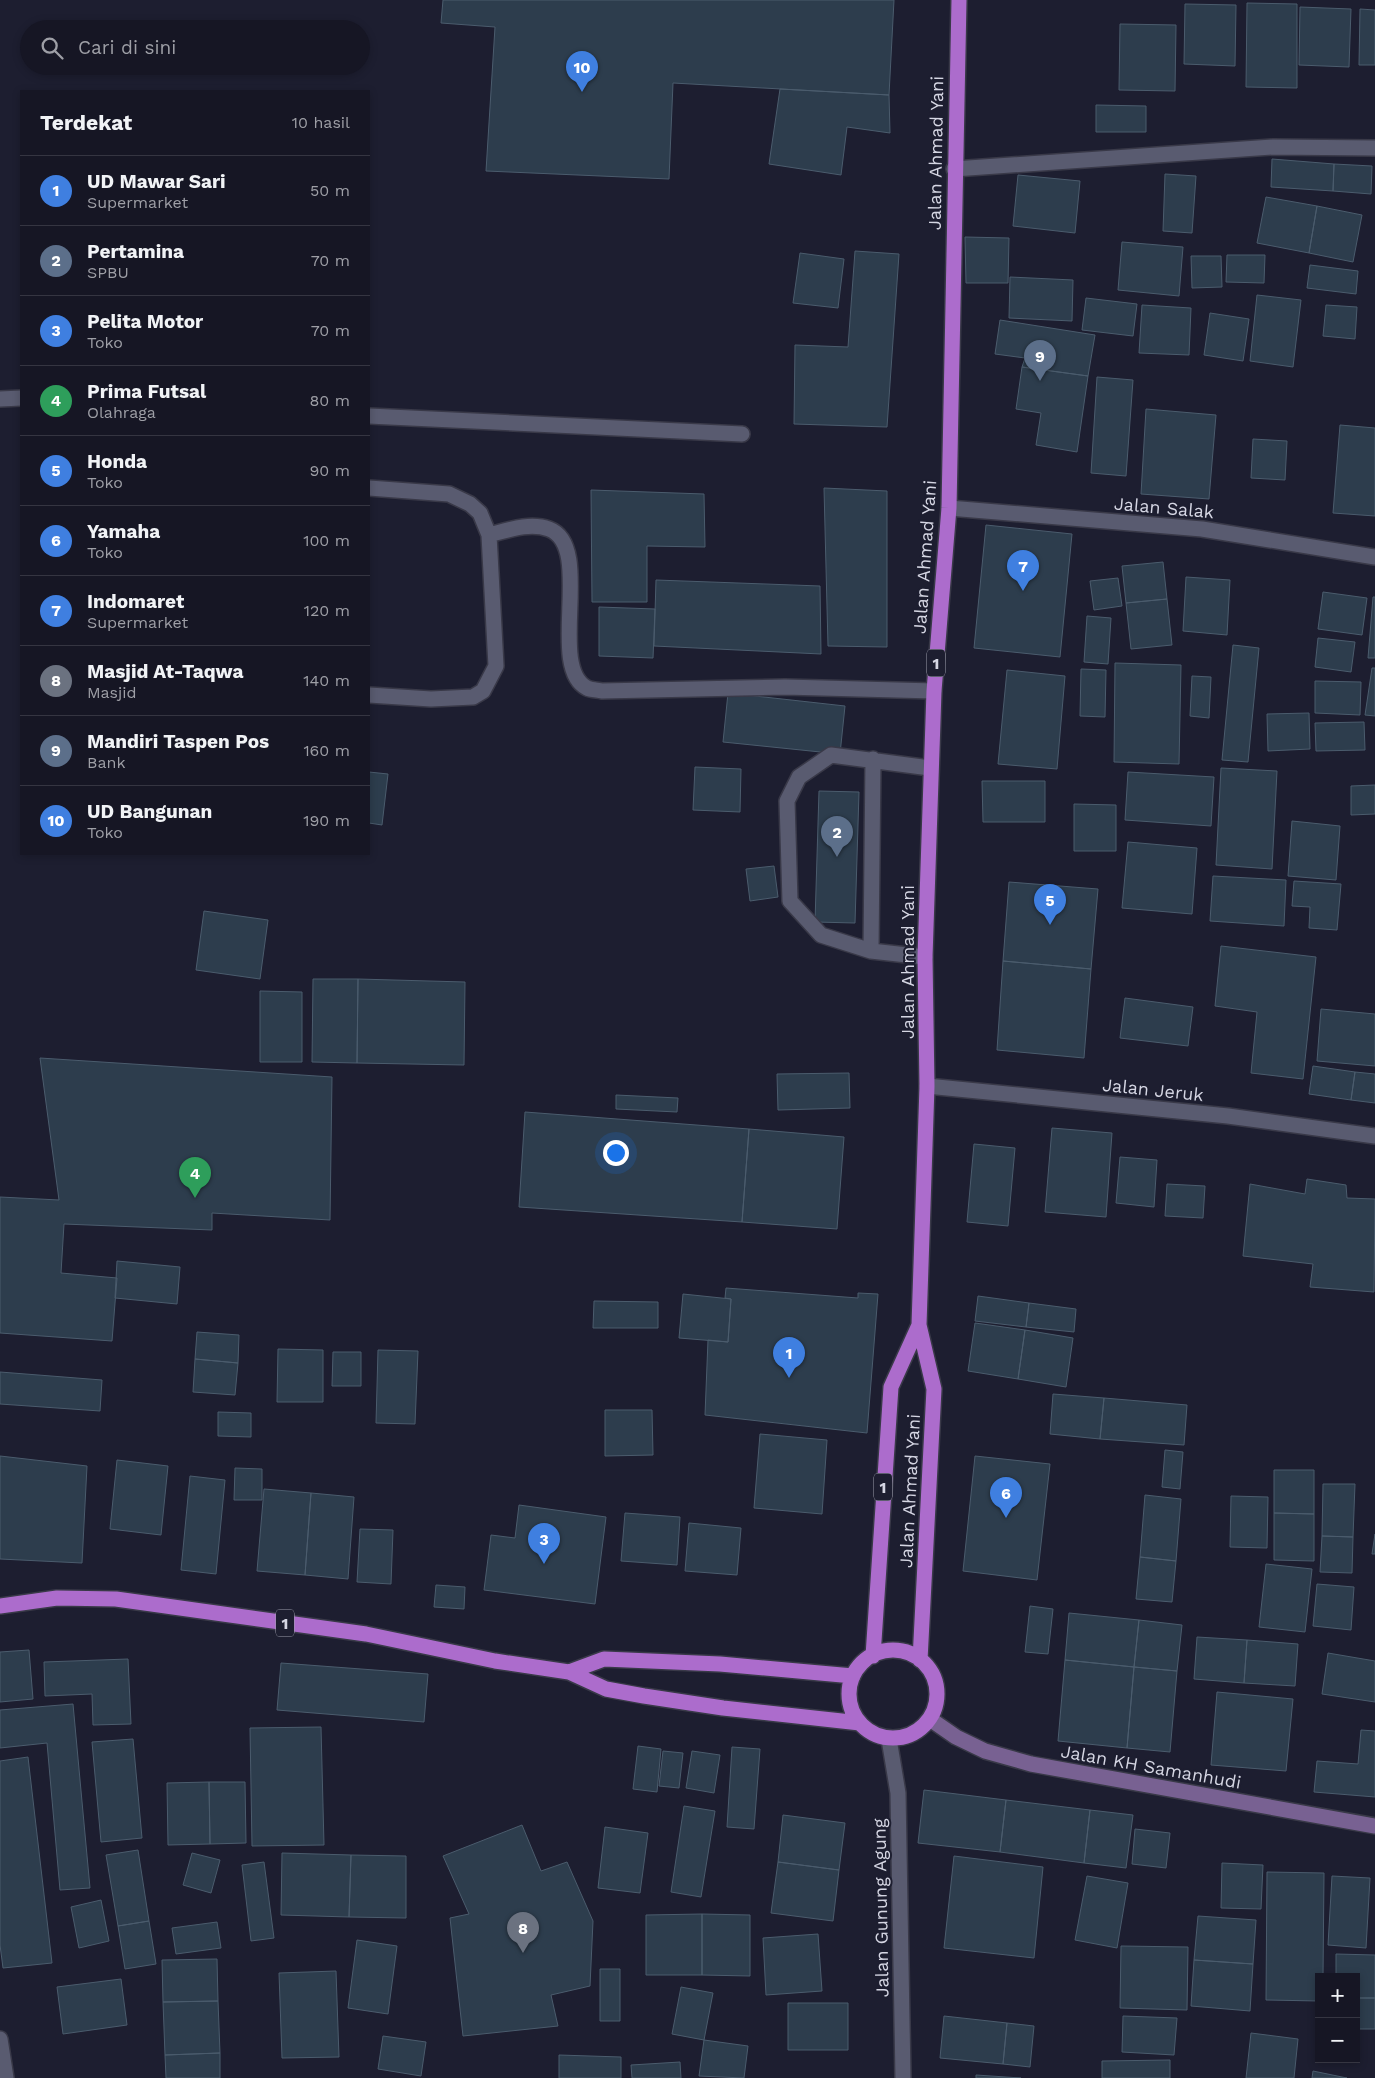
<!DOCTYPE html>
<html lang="id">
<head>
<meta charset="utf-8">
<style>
	body { margin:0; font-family:"Work Sans",sans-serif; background:#1f1f2c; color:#f1f3f6 }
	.controls { position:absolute; right:15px; bottom:15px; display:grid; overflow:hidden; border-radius:0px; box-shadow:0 2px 8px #0003 }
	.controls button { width:45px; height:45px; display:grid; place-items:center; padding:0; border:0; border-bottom:1px solid #353541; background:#161624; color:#f1f3f6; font:25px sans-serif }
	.you { position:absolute; left:615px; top:1152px; width:18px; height:18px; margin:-12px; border:4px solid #fff; border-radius:50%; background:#1a73e8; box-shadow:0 0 0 8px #1a73e833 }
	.badge { display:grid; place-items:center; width:32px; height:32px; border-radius:50%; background:#b45309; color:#fff; font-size:16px; font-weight:700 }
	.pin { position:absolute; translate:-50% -41px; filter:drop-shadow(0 1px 2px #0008) }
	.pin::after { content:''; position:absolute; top:26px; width:18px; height:15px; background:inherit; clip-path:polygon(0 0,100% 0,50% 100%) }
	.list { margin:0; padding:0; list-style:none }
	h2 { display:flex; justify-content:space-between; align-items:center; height:65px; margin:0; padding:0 20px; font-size:21px }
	h2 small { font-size:16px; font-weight:400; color:#9e9fa6 }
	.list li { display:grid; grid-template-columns:32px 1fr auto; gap:15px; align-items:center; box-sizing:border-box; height:70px; padding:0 20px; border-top:1px solid #353541 }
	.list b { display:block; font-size:19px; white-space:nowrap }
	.list p { margin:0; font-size:16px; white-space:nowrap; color:#9e9fa6 }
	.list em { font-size:16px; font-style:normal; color:#9e9fa6 }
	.icon { flex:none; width:28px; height:28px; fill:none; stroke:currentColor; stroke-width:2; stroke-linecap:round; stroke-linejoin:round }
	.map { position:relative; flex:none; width:1375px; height:2078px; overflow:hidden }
	.search { position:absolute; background:#161624; box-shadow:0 2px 8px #0003; left:20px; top:20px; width:350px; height:55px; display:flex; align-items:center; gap:12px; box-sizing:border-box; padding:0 18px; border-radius:28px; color:#9e9fa6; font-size:19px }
	.panel { position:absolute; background:#161624; box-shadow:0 2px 8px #0003; left:20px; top:90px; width:350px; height:765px; border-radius:0px }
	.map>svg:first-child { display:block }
	.building { fill:#2d3d4d; stroke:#4b5c6d }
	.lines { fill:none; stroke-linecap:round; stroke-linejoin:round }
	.service-casing { stroke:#393948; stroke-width:18 }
	.minor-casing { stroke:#393948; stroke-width:18 }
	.secondary-casing { stroke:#393948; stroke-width:18 }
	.trunk-casing { stroke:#393948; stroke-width:18 }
	.service { stroke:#595b70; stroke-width:15 }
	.minor { stroke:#595b70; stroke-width:15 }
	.secondary { stroke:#786192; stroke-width:15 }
	.trunk { stroke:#ac6ccc; stroke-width:15 }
	.labels { text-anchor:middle; stroke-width:4; stroke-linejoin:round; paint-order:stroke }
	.shield { fill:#1d1e30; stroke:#9e9fad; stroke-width:1 }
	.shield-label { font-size:16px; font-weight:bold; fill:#d5d6e3 }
	.street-label { font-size:18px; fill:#d5d6e3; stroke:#1d1e30 }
</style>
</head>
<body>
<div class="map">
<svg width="1375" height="2078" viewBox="0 0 1375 2078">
	<rect width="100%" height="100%" fill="#1d1e30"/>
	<path class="building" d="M443,0H894L889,95L673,83L669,179L486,171L495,27L441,23Z
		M1247,3L1297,4V88L1246,87Z
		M1185,4L1236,5L1235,66L1184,64Z
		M1300,7L1351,9L1349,67L1299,65Z
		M1360,9L1375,10V65H1359Z
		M1120,24L1176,25L1175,91L1119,90Z
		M780,89L889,95L890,133L847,127L841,175L769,164Z
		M1096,105L1146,106V132H1096Z
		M1272,159L1334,164L1333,191L1271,187Z
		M1334,164L1372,166L1371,194L1333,191Z
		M1165,174L1196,176L1192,233L1163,231Z
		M1018,175L1080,181L1075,233L1013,226Z
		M1266,197L1317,206L1309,253L1257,243Z
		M1317,206L1362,215L1353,262L1309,253Z
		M965,237L1009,238L1008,283H966Z
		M1122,242L1183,247L1179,296L1118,290Z
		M855,251L899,254L887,427L794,424L795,345L848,347Z
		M800,253L844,259L838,308L793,303Z
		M1227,255H1265L1264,283L1226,282Z
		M1191,256H1221L1222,287L1192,288Z
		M1310,265L1358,271L1356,294L1307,288Z
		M1010,277L1073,280L1072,321L1009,318Z
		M1257,295L1301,300L1293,367L1250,361Z
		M1086,298L1137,304L1133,336L1082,330Z
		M1142,305L1191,308L1189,355L1139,353Z
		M1326,305L1357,307L1355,339L1323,336Z
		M1210,313L1249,319L1243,361L1204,355Z
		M1000,320L1095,335L1088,376L1022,367L1025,358L995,354Z
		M1022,367L1088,376L1077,452L1036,445L1041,413L1016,409Z
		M1097,377L1133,380L1126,476L1091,473Z
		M1146,409L1216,415L1209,499L1141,494Z
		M1340,425L1375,428V516L1333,513Z
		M1253,439L1287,441L1285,480L1251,478Z
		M824,488L887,491V647L828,646Z
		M591,490L704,494L705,547L647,546V602H592Z
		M986,525L1072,534L1060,657L974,648Z
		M1163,562L1167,599L1126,603L1122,566Z
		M1186,577L1230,580L1227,635L1183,631Z
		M1118,578L1122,606L1094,610L1090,581Z
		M656,580L820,586L821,654L654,646Z
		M1323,592L1367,598L1362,635L1318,629Z
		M1373,597H1375V658H1368Z
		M1167,599L1172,645L1131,649L1126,603Z
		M599,607L655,609L653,658L599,656Z
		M1087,616L1111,618L1108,664L1084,662Z
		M1318,638L1355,642L1351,672L1315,667Z
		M1233,645L1259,648L1248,762L1222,760Z
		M1115,663L1181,665L1179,764L1114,762Z
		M1372,668H1375V716L1365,715Z
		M1081,669L1106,670L1105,717L1080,716Z
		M1007,670L1065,676L1057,769L998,764Z
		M1192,676L1211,677L1209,718L1190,716Z
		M1315,681L1361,682L1360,715L1315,713Z
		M728,693L845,706L840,754L723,742Z
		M1309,713L1310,749L1268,751L1267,714Z
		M1364,722L1365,750L1316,751L1315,723Z
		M695,767L741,769L740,812L693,810Z
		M1221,768L1277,771L1272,869L1216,865Z
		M369,772L388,774L382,825L369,823Z
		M1128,772L1214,777L1211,826L1125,820Z
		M982,781H1045V822H983Z
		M1375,785V814L1351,815V786Z
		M819,791L859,792L855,923L815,922Z
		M1074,804L1116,805V851H1074Z
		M1292,821L1340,826L1336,880L1288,876Z
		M1128,842L1197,848L1192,914L1122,908Z
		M774,866L778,897L750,901L746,869Z
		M1213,876L1286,880L1284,926L1210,921Z
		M1294,881L1341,884L1337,930L1309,928L1310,907L1292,906Z
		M1009,882L1098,889L1091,969L1003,961Z
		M204,911L268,920L260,979L196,970Z
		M1221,946L1316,957L1303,1079L1251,1073L1257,1012L1215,1006Z
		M1003,961L1091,969L1084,1058L997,1050Z
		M313,979H358L357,1063L312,1062Z
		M358,979L465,982L464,1065L357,1063Z
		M260,991L302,992V1062H260Z
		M1125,998L1193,1007L1188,1046L1120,1038Z
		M1321,1009L1375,1014V1066L1317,1061Z
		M40,1058L332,1077L330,1220L212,1213V1230L64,1224L61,1273L117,1278L112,1341L0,1333V1197L59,1200Z
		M1313,1066L1355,1072L1351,1100L1309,1094Z
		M1355,1072L1375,1074V1103L1351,1100Z
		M849,1073L850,1108L778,1110L777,1074Z
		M616,1095L678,1098L677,1112L616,1109Z
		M525,1112L749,1129L742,1222L519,1207Z
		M1052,1128L1112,1133L1106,1217L1045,1212Z
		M749,1129L844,1137L837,1229L742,1222Z
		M974,1144L1015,1148L1008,1226L967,1222Z
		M1120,1157L1157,1160L1154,1207L1116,1203Z
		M1307,1179L1346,1185L1347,1198L1375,1199L1374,1292L1310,1287L1313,1264L1243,1256L1250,1184L1305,1194Z
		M1167,1184L1205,1186L1203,1218L1165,1216Z
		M117,1261L180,1267L177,1304L115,1298Z
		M726,1288L858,1298V1293L878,1294L867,1433L705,1415L708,1340L728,1342L731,1299L725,1298Z
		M683,1294L731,1299L728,1342L679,1338Z
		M978,1296L1029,1303L1026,1327L975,1321Z
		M594,1301L658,1302V1328H593Z
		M1029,1303L1076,1309L1074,1332L1026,1327Z
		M975,1323L1025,1330L1018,1379L968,1371Z
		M1025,1330L1073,1338L1066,1387L1018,1379Z
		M197,1332L239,1335L238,1363L195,1359Z
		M278,1349L323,1350V1402H277Z
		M378,1350L418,1351L415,1424L376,1423Z
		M333,1352H361V1386H332Z
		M195,1359L238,1363L235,1395L193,1392Z
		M0,1372L102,1380L100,1411L0,1404Z
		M1053,1394L1104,1398L1100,1439L1050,1434Z
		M1104,1398L1187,1405L1184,1445L1100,1439Z
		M605,1410H652L653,1455L605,1456Z
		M218,1412L251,1413V1437L218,1436Z
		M760,1434L827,1440L822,1514L754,1508Z
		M1165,1450L1183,1452L1180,1489L1162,1487Z
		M0,1456L87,1466L82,1563L0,1559Z
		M975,1456L1050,1464L1037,1580L963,1571Z
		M117,1460L168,1466L161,1535L110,1529Z
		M235,1468L262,1469V1500H234Z
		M1274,1470H1314V1514L1274,1513Z
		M190,1476L225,1480L216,1574L181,1570Z
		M1323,1484H1355L1353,1537L1322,1536Z
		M264,1489L311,1493L305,1575L257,1571Z
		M311,1493L354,1497L348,1579L305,1575Z
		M1145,1495L1181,1499L1176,1561L1140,1557Z
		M1231,1496L1268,1497L1267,1548L1230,1547Z
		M519,1505L606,1517L595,1604L484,1590L491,1535L515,1538Z
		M625,1513L680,1517L677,1565L621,1561Z
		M1274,1513L1314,1514V1561L1274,1560Z
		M689,1523L741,1528L737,1575L685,1571Z
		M360,1529L393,1530L391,1584L357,1582Z
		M1375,1534V1554H1372Z
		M1322,1536L1353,1537L1352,1573L1320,1572Z
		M1140,1557L1176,1561L1172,1602L1136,1599Z
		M1266,1564L1312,1569L1305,1632L1259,1627Z
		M1317,1584L1354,1587L1351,1630L1313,1626Z
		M436,1585L465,1587L464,1609L434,1607Z
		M1030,1606L1053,1609L1048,1654L1025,1652Z
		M1069,1613L1139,1620L1134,1667L1065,1660Z
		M1139,1620L1182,1625L1177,1671L1134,1667Z
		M1197,1637L1247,1640L1244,1683L1194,1679Z
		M1247,1640L1298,1644L1295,1686L1244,1683Z
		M29,1650L33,1699L0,1702V1652Z
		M1328,1653L1375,1661V1702L1322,1694Z
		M128,1659L131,1724L93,1725L92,1694L45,1696L44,1662Z
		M1065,1660L1134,1667L1127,1748L1058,1741Z
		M281,1663L428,1674L424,1722L277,1710Z
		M1134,1667L1177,1671L1170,1752L1127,1748Z
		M1217,1692L1293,1699L1286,1771L1211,1765Z
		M73,1704L90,1888L60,1890L47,1743L0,1748V1710Z
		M321,1727L324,1845L252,1846L250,1728Z
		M1361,1730L1375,1731V1797L1314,1792L1317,1761L1358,1764Z
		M133,1739L142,1838L101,1842L92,1742Z
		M638,1746L661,1749L657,1792L633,1789Z
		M732,1747L760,1749L754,1829L727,1827Z
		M663,1751L683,1753L679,1788L659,1786Z
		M692,1751L720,1755L714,1793L686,1788Z
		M28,1757L52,1963L3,1968L0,1945V1761Z
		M209,1782H245L246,1843L210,1844Z
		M209,1782L210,1844L168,1845L167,1783Z
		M924,1790L1006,1800L1000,1852L918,1843Z
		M1006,1800L1090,1810L1084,1863L1000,1852Z
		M684,1806L715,1811L701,1897L671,1892Z
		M1090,1810L1133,1815L1126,1868L1084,1863Z
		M783,1815L845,1823L839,1870L778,1862Z
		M522,1825L541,1871L567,1862L593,1921L590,1986L551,1995L558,2026L463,2036L450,1918L469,1914L443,1856Z
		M605,1827L648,1833L640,1893L598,1888Z
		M1135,1829L1170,1833L1166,1868L1132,1864Z
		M138,1850L149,1921L118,1926L106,1855Z
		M192,1853L220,1860L211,1893L183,1885Z
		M282,1853L351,1855L349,1917L281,1915Z
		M351,1855L406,1856V1918L349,1917Z
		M954,1856L1043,1867L1034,1958L944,1948Z
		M264,1862L274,1938L251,1941L242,1865Z
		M778,1862L839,1870L833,1921L771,1913Z
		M1222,1863L1263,1865L1261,1909L1221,1908Z
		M1267,1872L1324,1873L1323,1977H1319V2001L1266,2000Z
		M1087,1876L1128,1883L1117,1948L1075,1940Z
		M1332,1876L1370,1878L1366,1948L1328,1945Z
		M101,1900L109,1941L79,1948L71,1907Z
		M702,1914V1975H646V1915Z
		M702,1914L750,1915V1976L702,1975Z
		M1198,1916L1256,1920L1253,1964L1194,1960Z
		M149,1921L156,1964L125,1969L118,1926Z
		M217,1922L221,1948L176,1954L172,1928Z
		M818,1934L822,1991L766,1995L763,1938Z
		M357,1940L397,1946L388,2014L348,2008Z
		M1121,1946L1188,1947L1187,2010L1120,2008Z
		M1336,1954L1375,1955V1998H1356V1977H1336Z
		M217,1959L218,2001L163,2002L162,1960Z
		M1194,1960L1253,1964L1250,2011L1191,2006Z
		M600,1969H620V2021H600Z
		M336,1971L339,2057L282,2058L279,1973Z
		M121,1979L127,2025L63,2034L57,1987Z
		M681,1987L713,1993L704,2040L672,2034Z
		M1356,1998H1375V2029H1356Z
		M218,2001L220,2053L165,2055L163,2002Z
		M788,2003H848V2050H788Z
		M944,2016L1007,2023L1003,2064L940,2058Z
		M1123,2016L1177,2018L1174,2055L1122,2052Z
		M1007,2023L1034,2026L1030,2067L1003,2064Z
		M1251,2033L1298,2039L1294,2078H1246Z
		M383,2036L426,2042L421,2076L378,2069Z
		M704,2040L748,2046L744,2078L699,2076Z
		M220,2053V2078H166L165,2055Z
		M559,2055L621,2057V2078H559Z
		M1170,2060V2078H1102V2061Z
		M680,2062L681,2078H632L631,2065Z
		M1313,2071L1347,2078H1312Z
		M976,2075L1021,2078H976Z"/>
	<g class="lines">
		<g class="service-casing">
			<path id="service" d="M369,488L449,494L470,504L480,513L489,535L496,666L483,691L473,697L431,699L369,695
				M489,535C508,530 530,522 549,529C595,546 546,667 587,688C591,690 598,690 602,691L785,687L934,691
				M871,951L873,759
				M925,957L871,951L821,935L790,901L787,801L799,777L831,755L930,768"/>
		</g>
		<g class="minor-casing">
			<path id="minor" d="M954,169L1273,147L1375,148
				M0,399L21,398
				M369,416L742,434
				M949,508L1202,529L1375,557
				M927,1086L1228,1116L1375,1136
				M889,1739L898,1793L903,2078
				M0,2039L6,2078"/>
		</g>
		<g class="secondary-casing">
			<path id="secondary" d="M930,1719L956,1737L985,1751L1031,1764L1375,1826"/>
		</g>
		<g class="trunk-casing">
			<path id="trunk" d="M0,1606L57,1598L116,1599L366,1634L495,1661L569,1672L606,1689L644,1696L723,1708L860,1723
				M849 1694a44 44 0 1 1 88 0a44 44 0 1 1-88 0Z
				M873,1656L891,1387L919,1325
				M920,1660L934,1389L919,1325L927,1086L925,957L934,691L949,508L959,0
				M569,1672L604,1659L720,1664L853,1676"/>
		</g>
		<use href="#service" class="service"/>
		<use href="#minor" class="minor"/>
		<use href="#secondary" class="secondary"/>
		<use href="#trunk" class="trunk"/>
	</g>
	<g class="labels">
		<g class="shield">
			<rect x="927" y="649.5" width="18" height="27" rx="4"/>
			<rect x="874" y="1473.5" width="18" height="27" rx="4"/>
			<rect x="276" y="1609.5" width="18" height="27" rx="4"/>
		</g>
		<g class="shield-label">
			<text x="936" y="669">1</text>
			<text x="883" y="1493">1</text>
			<text x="285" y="1629">1</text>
		</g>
		<g class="street-label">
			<text transform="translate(936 153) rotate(-89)" y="6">Jalan Ahmad Yani</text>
			<text transform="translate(1164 508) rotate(5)" y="6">Jalan Salak</text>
			<text transform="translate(925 557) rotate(-86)" y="6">Jalan Ahmad Yani</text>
			<text transform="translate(908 962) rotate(-90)" y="6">Jalan Ahmad Yani</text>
			<text transform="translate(1153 1090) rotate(6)" y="6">Jalan Jeruk</text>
			<text transform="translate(910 1491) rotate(-87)" y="6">Jalan Ahmad Yani</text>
			<text transform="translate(1151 1767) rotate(10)" y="6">Jalan KH Samanhudi</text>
			<text transform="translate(881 1908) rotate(-91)" y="6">Jalan Gunung Agung</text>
		</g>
	</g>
</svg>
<div class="controls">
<button>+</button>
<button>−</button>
</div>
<div class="you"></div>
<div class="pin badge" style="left:789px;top:1378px;background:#3f7fe0">1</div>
<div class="pin badge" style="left:837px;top:857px;background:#5c6f8a">2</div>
<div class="pin badge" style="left:544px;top:1564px;background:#3f7fe0">3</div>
<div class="pin badge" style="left:195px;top:1198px;background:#2e9e5b">4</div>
<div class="pin badge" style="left:1050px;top:925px;background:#3f7fe0">5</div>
<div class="pin badge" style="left:1006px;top:1518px;background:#3f7fe0">6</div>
<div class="pin badge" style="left:1023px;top:591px;background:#3f7fe0">7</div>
<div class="pin badge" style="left:523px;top:1953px;background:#6b7280">8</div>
<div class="pin badge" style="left:1040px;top:381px;background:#5c6f8a">9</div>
<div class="pin badge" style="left:582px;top:92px;background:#3f7fe0">10</div>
<div class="search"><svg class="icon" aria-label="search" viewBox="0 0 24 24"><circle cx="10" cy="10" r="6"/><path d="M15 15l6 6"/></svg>Cari di sini</div>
<section class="panel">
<h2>Terdekat<small>10 hasil</small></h2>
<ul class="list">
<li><span class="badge" style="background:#3f7fe0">1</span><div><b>UD Mawar Sari</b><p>Supermarket</p></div><em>50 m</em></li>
<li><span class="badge" style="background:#5c6f8a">2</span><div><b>Pertamina</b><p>SPBU</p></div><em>70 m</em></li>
<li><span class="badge" style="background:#3f7fe0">3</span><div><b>Pelita Motor</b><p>Toko</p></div><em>70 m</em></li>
<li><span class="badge" style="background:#2e9e5b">4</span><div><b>Prima Futsal</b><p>Olahraga</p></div><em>80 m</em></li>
<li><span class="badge" style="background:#3f7fe0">5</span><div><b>Honda</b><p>Toko</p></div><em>90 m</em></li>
<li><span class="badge" style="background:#3f7fe0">6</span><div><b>Yamaha</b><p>Toko</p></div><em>100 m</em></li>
<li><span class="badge" style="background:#3f7fe0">7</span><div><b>Indomaret</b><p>Supermarket</p></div><em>120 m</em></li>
<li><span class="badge" style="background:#6b7280">8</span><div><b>Masjid At-Taqwa</b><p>Masjid</p></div><em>140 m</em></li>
<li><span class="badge" style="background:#5c6f8a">9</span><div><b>Mandiri Taspen Pos</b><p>Bank</p></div><em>160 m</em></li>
<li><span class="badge" style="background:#3f7fe0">10</span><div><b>UD Bangunan</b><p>Toko</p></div><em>190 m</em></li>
</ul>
</section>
</div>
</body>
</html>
